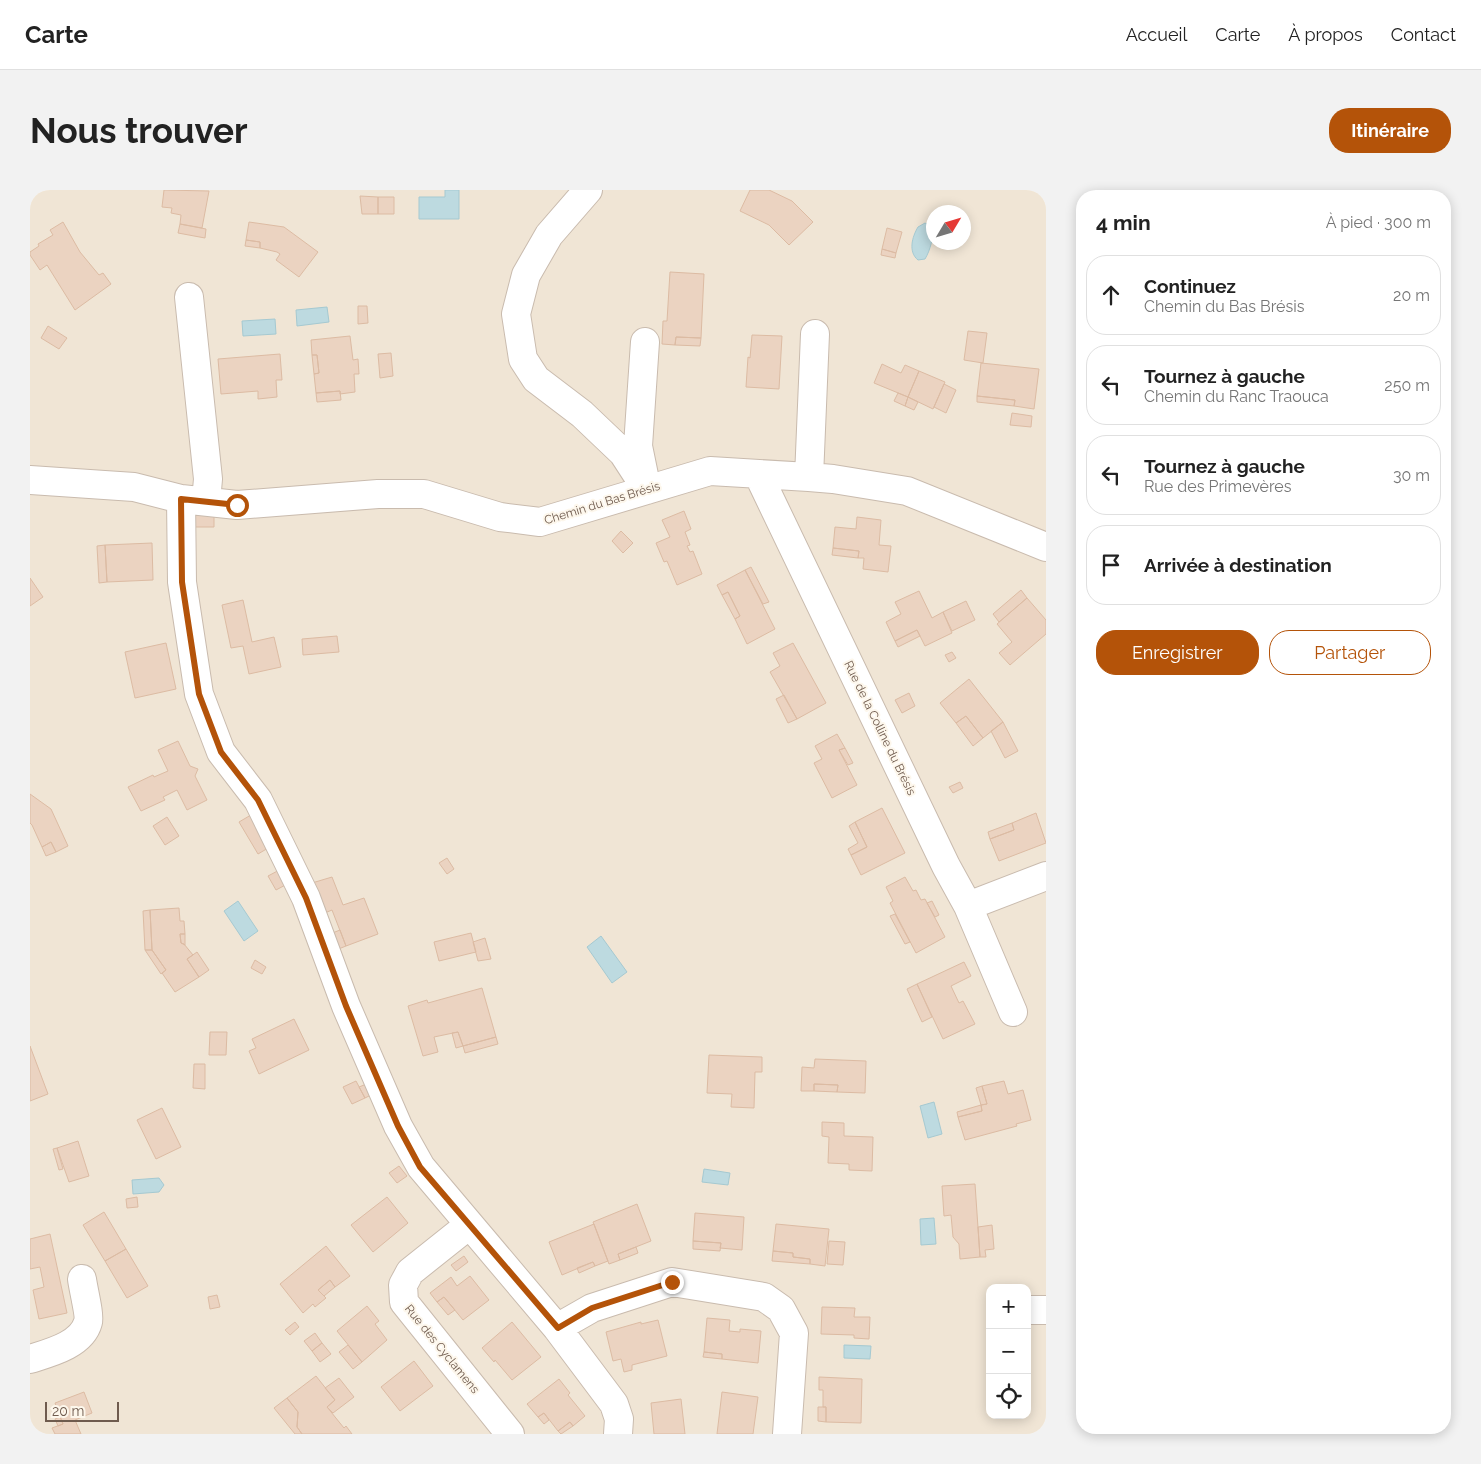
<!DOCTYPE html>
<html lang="fr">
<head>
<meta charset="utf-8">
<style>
	body { margin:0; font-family:Raleway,sans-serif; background:#f2f2f2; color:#222 }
	.controls { position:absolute; right:15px; bottom:15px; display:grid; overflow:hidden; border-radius:10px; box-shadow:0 2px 12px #0003 }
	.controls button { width:45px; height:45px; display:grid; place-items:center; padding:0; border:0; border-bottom:1px solid #e0e0e0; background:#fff; color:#222; font:25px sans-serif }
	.compass { position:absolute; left:896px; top:15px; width:45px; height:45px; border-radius:50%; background:#fff; box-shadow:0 2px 12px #0003; rotate:52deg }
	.scale { position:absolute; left:15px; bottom:12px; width:74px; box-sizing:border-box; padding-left:5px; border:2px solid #6f5b4e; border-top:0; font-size:14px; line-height:18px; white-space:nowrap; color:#6f5b4e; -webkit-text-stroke:4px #fdf7ec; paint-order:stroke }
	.stop { position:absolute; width:15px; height:15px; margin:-11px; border:4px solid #b45309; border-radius:50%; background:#fff }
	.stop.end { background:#b45309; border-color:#fff; box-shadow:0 1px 5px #0008 }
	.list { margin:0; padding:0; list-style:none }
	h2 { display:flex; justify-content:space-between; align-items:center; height:65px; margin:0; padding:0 20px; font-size:21px }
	h2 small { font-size:16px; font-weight:400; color:#767676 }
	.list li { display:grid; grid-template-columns:32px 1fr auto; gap:15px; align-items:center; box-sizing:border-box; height:80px; margin:0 10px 10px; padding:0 10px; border:1px solid #e0e0e0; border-radius:20px }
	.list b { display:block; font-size:19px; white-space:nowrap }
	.list p { margin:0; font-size:16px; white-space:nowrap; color:#767676 }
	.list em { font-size:16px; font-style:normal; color:#767676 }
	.actions { display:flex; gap:10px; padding:15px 20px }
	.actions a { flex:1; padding:11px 0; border:1px solid #b45309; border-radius:20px; text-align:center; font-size:18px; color:#b45309 }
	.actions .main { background:#b45309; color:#fff }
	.icon { flex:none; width:28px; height:28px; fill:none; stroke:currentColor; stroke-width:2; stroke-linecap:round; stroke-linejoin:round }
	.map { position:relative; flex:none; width:1016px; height:1244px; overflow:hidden; border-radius:20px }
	header { display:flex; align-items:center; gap:30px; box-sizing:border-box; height:70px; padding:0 25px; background:#fff; border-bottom:1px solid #e0e0e0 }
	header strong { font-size:24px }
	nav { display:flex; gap:28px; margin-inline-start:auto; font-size:18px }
	.intro { display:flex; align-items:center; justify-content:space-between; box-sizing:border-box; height:120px; padding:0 30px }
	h1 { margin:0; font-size:35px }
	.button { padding:12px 22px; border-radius:20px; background:#b45309; color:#fff; font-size:18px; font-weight:700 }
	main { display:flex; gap:30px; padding:0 30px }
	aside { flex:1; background:#fff; border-radius:20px; box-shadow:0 2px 12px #0003 }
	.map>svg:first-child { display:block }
	.residential { fill:#f0e5d5; fill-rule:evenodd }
	.water { fill:#bddae0; stroke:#a5c9d1 }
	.building { fill:#ebd3c1; stroke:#dcbba3 }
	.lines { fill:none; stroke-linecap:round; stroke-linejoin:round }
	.minor-casing { stroke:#c9bbae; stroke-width:30 }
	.minor { stroke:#fff; stroke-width:28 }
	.route { stroke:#b45309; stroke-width:6 }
	.labels { text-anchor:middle; stroke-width:4; stroke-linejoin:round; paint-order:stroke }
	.street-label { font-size:12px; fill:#6f5b4e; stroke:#fdf7ec }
</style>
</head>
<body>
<header>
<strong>Carte</strong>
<nav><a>Accueil</a><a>Carte</a><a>À propos</a><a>Contact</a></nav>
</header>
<div class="intro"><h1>Nous trouver</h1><a class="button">Itinéraire</a></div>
<main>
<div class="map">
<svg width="1016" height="1244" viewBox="0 0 1016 1244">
	<rect width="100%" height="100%" fill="#f9f2e6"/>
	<path class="residential" d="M0,0H1016V1244H0ZM904,22H934V52H904ZM960,1098H997V1225H960Z"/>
	<path class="water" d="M415,0H429V29H389V7H415Z
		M895,33L903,37C904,46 900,61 895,69L888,70C878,62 882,47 888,37Z
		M297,117L299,132L267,136L266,120Z
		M245,129L246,144L213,146L212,131Z
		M208,711L228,741L214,751L194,721Z
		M571,746L597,782L582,793L557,757Z
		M904,912L912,944L898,948L890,916Z
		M674,979L700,983L698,995L672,992Z
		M129,988L134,995L129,1002L103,1004L102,990Z
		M904,1028L906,1054L891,1055L890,1029Z
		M814,1155L841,1156L840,1169L814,1168Z"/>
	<path class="building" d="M134,0L179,1L172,38L150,34L151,25L141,23L142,18L132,17Z
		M720,0H739L762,11L783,32L759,55L739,35L710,21Z
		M330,6L348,7V24H332Z
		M348,7H364V24H348Z
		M33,32L50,62L69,85L73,83L81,94L45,120L17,75L10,80L0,65V62L9,56L8,54L23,45L20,40Z
		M219,32L254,37L288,62L269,87L246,70L250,64L247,62L230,58V52L216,50Z
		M150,34L176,39L175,48L148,43Z
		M857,38L872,42L866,63L852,59Z
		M216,50L230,52V58L215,56Z
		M852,59L866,63L865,68L851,65Z
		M640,82L674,84L671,148L646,147L645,155L632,154L633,131H637Z
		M328,116H337L338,133L328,134Z
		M18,136L37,148L29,159L11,148Z
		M938,141L957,143L953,173L934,170Z
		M722,145L752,146L749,199L716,197L718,167L720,168Z
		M320,146L323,170L328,169L329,184H324L325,202L310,204V201L286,203L284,184L289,183L287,165H282L281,150Z
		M646,147L671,148L670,156L645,155Z
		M361,163L363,186L350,188L348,164Z
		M250,164L252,190H246L247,207L228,209V201L191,204L188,169Z
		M282,165H287L289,183L284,184Z
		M951,173L1009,179L1004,219L984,216L985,210L947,206Z
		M852,174L871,183L875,175L889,181L878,207L844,193Z
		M889,181L915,192L903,219L878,207Z
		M914,194L926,200L916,223L904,217Z
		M310,201L311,210L287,212L286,203Z
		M868,203L878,207L875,216L864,211Z
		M947,206L985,210L984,216L947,212Z
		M878,207L888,212L884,220L875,216Z
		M982,223L1002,226L1001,237L980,235Z
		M654,321L661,339L655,342L660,355L657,356L660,362L663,361L672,384L647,395L637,371L634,372L626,353L640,347L632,330Z
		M165,324L184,325V337H162Z
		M827,327L851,330L849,355L861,356L858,382L833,379L834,368H828L829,361L803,358L805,337L826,339Z
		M591,341L603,353L593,363L582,351Z
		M122,353L123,390L77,392L75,355Z
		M75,355L77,392L69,393L67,356Z
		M803,358L829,361L828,368L802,365Z
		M721,377L739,412L733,414L715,380Z
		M715,380L745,439L717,454L705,429L710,426L698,402L692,405L687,395Z
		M0,388L13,407L0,416Z
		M991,400L997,408L969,432L963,424Z
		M889,401L902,428L913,422L922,443L895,456L887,440L865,451L856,432L871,424L865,412Z
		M698,402L710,426L705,429L692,405Z
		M997,408L1016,430V444L980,475L969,463L982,452L967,434Z
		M213,410L222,452L244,447L251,477L219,484L213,456L201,458L192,415Z
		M936,411L945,430L922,441L913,422Z
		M887,440L890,446L868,457L865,451Z
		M307,446L309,462L273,465L272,449Z
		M136,453L146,499L105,508L95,462Z
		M763,453L796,513L767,529L740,482L750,476L743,463Z
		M922,462L926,468L919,472L915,465Z
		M939,489L973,532L953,548L936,526L926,533L910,513Z
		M879,503L885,516L872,523L865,510Z
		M754,505L767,529L758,533L746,509Z
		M936,526L953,548L943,556L926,533Z
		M973,532L988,561L975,568L961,541Z
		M807,544L815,558L809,560L827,595L802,608L784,573L792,569L785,556Z
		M148,551L160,576L168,579L165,586L177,610L157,620L147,600L133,607L135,610L111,621L98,597L123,585L124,587L138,581L128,560Z
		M815,558L823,573L818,575L809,560Z
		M930,592L933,598L923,603L919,597Z
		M0,604L21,619L38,656L26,662L21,652L12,657L2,635L0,633Z
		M852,618L875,663L831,685L821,665L837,657L825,632Z
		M226,622L245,654L228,664L209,632Z
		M1006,623L1016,653L969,671L960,649L984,640L982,633Z
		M137,627L149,646L135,655L123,636Z
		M825,632L837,657L821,665L818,659L828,653L819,636Z
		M982,633L984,640L960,649L958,642Z
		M21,652L26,662L16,666L12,657Z
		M417,668L424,679L417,684L409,673Z
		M255,677L261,692L246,700L238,686Z
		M302,687L313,715L334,708L348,744L316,756L302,720L290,725L282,693Z
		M875,687L883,701L886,700L891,710L895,709L915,747L886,763L860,713L863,711L856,697Z
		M902,711L909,725L905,727L897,713Z
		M149,718L150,731H154L155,744H150L151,753L154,754L163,765L157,769L169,787L145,802L132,783L136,780L122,760L120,720Z
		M120,720L122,760H115L113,721Z
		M865,724L880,752L875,754L860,726Z
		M310,740L316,756L306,760L300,744Z
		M441,743L446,762L409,771L404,752Z
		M150,744H155V755L151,753Z
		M455,748L461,769L448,771L443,752Z
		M115,760H122L136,780L131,784Z
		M167,762L179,780L169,787L157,769Z
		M225,770L236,777L232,784L221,778Z
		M934,772L941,786L921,796L929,813L933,811L945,834L913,849L887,794Z
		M887,794L902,827L892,832L877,799Z
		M452,798L466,847L433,856L428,842L404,847L408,862L393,866L378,816L397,810L398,813Z
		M264,829L279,860L229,884L219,861L226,858L222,849Z
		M180,842H197L196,865H179Z
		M428,842L433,856L426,858L422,843Z
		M466,847L468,854L435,863L433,856Z
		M0,856L18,904L0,911Z
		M679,865L732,867V882H725L724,918L701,917L702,904L677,903Z
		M785,869L836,871L835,903L807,902L808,895L784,894V901H771L772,877L784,878Z
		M164,874H175V899L163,898Z
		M326,891L335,908L322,914L313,897Z
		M974,891L978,904L993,900L1001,930L986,934L987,936L935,950L928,927L952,921L951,915L957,914L952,896Z
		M339,893L343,904L335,908L329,897Z
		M784,894L808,895L807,902L784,901Z
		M952,896L957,914L951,915L946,898Z
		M951,915L952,921L928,927L927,922Z
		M132,918L151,957L126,969L107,930Z
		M792,932L814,933V946L843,947L842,981L819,980V974L798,973L799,947L792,946Z
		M48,951L59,986L39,992L27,958Z
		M27,958L33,979L29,980L23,959Z
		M369,976L377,986L367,993L359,983Z
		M945,994L950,1067L930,1069L929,1054L923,1047L921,1025L914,1026L912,996Z
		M107,1007L108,1017L97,1018L96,1009Z
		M357,1007L378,1033L343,1062L321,1035Z
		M607,1014L621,1051L588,1064L590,1070L579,1074L563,1032Z
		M74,1022L96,1059L75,1071L53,1035Z
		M665,1023L714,1027L712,1060L690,1058L691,1053L663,1051Z
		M564,1034L578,1071L565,1076L563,1072L532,1085L519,1052Z
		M746,1034L799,1039L795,1076L780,1074V1069L763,1067V1063L743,1061Z
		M962,1035L964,1059L955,1060L956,1067H950L948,1037Z
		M20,1044L37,1123L9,1129L3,1100L14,1097L10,1077L0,1079V1049Z
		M663,1051L691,1053L690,1061L663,1059Z
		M799,1051L815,1052L813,1075L797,1074Z
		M296,1056L320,1086L305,1097L300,1090L288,1100L296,1108L285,1117L283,1114L273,1123L250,1094Z
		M606,1057L608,1063L590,1070L588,1064Z
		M96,1059L118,1096L97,1108L75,1071Z
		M743,1061L763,1063V1067L780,1069V1074L742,1071Z
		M434,1066L438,1072L426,1081L421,1075Z
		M563,1072L565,1076L549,1083L547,1078Z
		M440,1086L459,1110L433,1130L414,1107L407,1112L400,1103L421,1087L427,1096Z
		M300,1090L305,1097L294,1106L288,1100Z
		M187,1105L190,1117L180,1119L178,1107Z
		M414,1107L425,1120L418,1125L407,1112Z
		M337,1116L349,1131L345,1134L357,1150L332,1172L307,1141Z
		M792,1117L825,1118L824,1127H840L839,1149L824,1148V1145L791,1144Z
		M677,1128L700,1130L699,1141L710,1142V1139L731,1141L728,1173L692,1169V1164L674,1162Z
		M628,1130L637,1166L602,1175V1180L594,1182L591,1169L583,1171L576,1142L611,1132V1134Z
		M265,1132L269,1137L260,1145L255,1140Z
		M482,1132L511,1167L482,1190L465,1170L464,1172L452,1158Z
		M285,1143L292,1153L282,1161L274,1151Z
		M292,1153L301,1164L290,1172L282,1161Z
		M318,1155L332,1172L323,1179L309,1162Z
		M674,1162L692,1164V1169L673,1167Z
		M384,1171L403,1196L370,1221L351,1197Z
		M286,1186L305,1210L297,1217L314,1238L316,1236L322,1244H272L267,1237L268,1222L257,1208Z
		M789,1187L832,1189L831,1233L796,1232V1217H793V1200H789Z
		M309,1188L324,1207L303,1223L297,1217L305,1210L295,1198Z
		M529,1189L540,1203L538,1205L555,1226L543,1236L540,1232L528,1241L514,1223L508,1227L497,1214Z
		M54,1202L62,1223L45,1230L51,1244H25L22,1238L33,1234L25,1213Z
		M692,1202L728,1207L723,1244H687Z
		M257,1208L268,1222L267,1237L272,1244H265L244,1218Z
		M651,1209L655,1244H624L621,1213Z
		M788,1217H796V1232L788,1231Z
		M514,1223L519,1230L514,1234L508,1227Z
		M30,1227L33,1234L28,1236L25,1229Z
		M540,1232L543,1236L531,1244L528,1241Z"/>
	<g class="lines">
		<g class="minor-casing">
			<path id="minor" d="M558,0L519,45L496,85L486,124L493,169L506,189L552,224L593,263L617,300L608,256L615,152
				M159,107L178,289L176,311
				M728,284L916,676L938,716L1016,686
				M779,287L785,144
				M0,290L104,297L151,309L207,315L348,304H394L470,327L510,332L680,281L779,287L803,289L877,301L1016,357
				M151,309L152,392L169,504L191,562L228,610L276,708L316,816L368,936L391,977L527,1138L584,1214L589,1229L588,1244
				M938,716L983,822
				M439,1035L380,1082L373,1095L374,1112L480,1244
				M997,1120H1016
				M527,1138L562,1118L642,1092L734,1107L751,1119L764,1143L757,1244
				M0,1169C19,1163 52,1155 58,1132C60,1125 53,1098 52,1089"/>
		</g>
		<use href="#minor" class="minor"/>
	</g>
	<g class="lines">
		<path class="route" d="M207,315L151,309L152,392L169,504L191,562L228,610L276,708L316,816L368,936L390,977L528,1138L562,1118L642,1092"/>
	</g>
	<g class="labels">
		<g class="street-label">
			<text transform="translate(572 313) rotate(-17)" y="4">Chemin du Bas Brésis</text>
			<text transform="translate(850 538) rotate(64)" y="4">Rue de la Colline du Brésis</text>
			<text transform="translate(412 1159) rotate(51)" y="4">Rue des Cyclamens</text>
		</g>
	</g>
</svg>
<div class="controls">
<button>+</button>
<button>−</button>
<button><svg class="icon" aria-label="locate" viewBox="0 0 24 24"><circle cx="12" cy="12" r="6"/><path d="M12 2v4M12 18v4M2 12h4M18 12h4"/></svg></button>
</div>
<svg class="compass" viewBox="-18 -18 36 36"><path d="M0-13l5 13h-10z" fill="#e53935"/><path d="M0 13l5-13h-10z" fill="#767676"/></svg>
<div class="scale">20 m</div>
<div class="stop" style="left:207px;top:315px"></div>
<div class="stop end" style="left:642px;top:1092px"></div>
</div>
<aside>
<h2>4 min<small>À pied · 300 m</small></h2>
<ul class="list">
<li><svg class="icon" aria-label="ahead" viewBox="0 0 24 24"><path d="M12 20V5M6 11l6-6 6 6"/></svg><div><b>Continuez</b><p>Chemin du Bas Brésis</p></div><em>20 m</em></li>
<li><svg class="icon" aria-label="left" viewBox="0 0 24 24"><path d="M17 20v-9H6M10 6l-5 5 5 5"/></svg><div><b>Tournez à gauche</b><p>Chemin du Ranc Traouca</p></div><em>250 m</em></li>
<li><svg class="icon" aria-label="left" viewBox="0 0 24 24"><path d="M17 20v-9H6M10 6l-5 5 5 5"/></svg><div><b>Tournez à gauche</b><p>Rue des Primevères</p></div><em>30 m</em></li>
<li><svg class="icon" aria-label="arrive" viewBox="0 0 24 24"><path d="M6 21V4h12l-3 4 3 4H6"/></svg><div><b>Arrivée à destination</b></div></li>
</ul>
<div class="actions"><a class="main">Enregistrer</a><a>Partager</a></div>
</aside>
</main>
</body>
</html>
